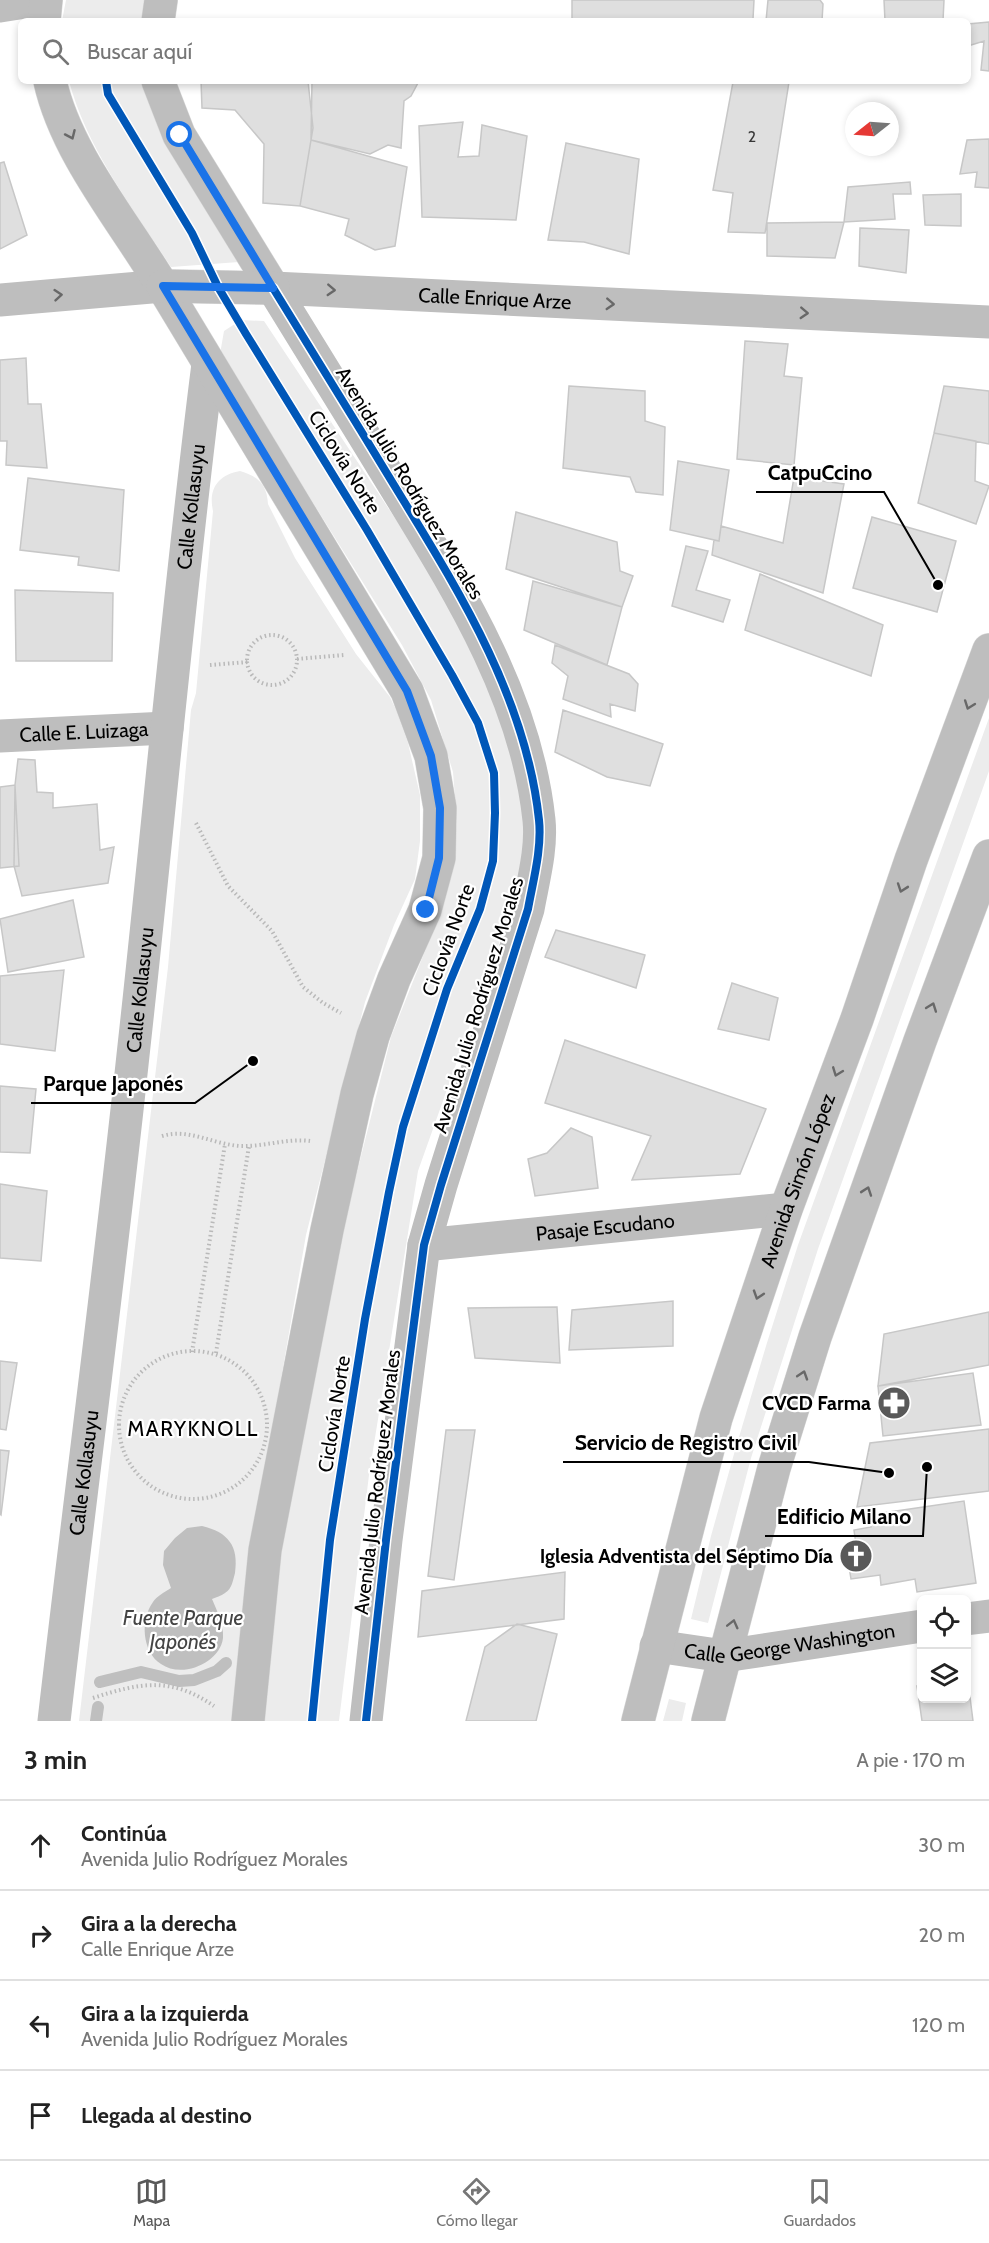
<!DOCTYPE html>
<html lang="es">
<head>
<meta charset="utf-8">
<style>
	body { margin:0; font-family:Cabin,sans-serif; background:#f2f2f2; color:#222 }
	.controls { position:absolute; right:18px; bottom:18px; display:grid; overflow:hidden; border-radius:9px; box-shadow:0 3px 9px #0003 }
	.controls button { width:54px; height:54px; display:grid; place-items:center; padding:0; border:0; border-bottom:2px solid #e0e0e0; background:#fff; color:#222; font:30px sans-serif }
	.compass { position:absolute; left:845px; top:102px; width:54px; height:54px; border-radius:50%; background:#fff; box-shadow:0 3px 9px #0003; rotate:253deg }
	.stop { position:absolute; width:18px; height:18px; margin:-14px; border:4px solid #1a73e8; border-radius:50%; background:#fff }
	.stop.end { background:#1a73e8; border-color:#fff; box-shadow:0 2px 6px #0008 }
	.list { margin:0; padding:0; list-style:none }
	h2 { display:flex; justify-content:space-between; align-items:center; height:78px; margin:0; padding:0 24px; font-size:26px }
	h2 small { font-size:20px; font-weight:400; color:#767676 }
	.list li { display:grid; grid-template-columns:39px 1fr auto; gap:18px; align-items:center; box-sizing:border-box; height:90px; padding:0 24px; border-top:2px solid #e0e0e0 }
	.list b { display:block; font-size:22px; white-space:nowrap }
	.list p { margin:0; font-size:20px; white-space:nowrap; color:#767676 }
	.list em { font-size:20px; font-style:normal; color:#767676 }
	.icon { flex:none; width:33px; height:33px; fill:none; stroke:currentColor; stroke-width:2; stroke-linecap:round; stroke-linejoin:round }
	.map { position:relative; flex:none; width:989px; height:1721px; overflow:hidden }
	.search { position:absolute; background:#fff; box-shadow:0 3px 9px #0003; left:18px; right:18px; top:18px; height:66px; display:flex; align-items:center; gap:15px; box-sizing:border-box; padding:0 21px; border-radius:9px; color:#767676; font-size:22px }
	.sheet { height:438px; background:#fff }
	nav { display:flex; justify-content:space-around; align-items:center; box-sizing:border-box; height:84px; border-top:2px solid #e0e0e0; background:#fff; font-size:16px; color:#767676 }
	nav a { display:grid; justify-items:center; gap:3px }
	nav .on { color:#595959 }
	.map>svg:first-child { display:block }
	.green { fill:#ececec }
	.water { fill:#bfbfbf }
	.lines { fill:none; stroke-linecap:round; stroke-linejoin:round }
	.stream { stroke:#bfbfbf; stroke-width:12 }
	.building { fill:#dfdfdf; stroke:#c7c7c7; stroke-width:1.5 }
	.major-casing { stroke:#dbdbdb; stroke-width:34 }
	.path { stroke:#b9b9b9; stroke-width:4; stroke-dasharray:1.5 3; stroke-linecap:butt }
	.minor { stroke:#bebebe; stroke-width:33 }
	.major { stroke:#bebebe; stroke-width:33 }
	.cycleway-casing { stroke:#fff; stroke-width:11 }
	.cycleway { stroke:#0057b8; stroke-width:8 }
	.oneway { stroke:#686868 }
	.route { stroke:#1a73e8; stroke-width:8 }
	.labels { text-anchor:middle; stroke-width:4.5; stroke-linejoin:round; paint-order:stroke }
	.number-label { font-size:16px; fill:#383838 }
	.street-label { font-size:20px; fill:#000; stroke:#fff }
	.poi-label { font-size:20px; font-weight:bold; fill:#000; stroke:#fff; text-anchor:end }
	.neighbourhood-label { font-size:21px; letter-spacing:1.5px; fill:#000; stroke:#fff }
	.water-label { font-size:21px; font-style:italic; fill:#444; stroke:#fff }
	.leader { fill:none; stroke:#000; stroke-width:2 }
	.callout-dot { fill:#000; stroke:#fff; stroke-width:2 }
	.callout-label { font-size:21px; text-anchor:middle; font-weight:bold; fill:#000; stroke:#fff; stroke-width:4.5; stroke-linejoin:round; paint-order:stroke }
</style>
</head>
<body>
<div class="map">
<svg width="989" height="1721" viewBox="0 0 989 1721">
	<rect width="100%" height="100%" fill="#fff"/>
	<path class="green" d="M66,0H147L143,21H62Z
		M69,81H143L239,262L171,267C133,208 87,149 69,81Z
		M241,320L264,321L442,589L496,692L528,822L523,869L501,938L418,1171L369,1475L339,1721H264L281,1547L342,1232L391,1037L429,941L449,878L457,823L453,772L431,700L402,645L220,354L224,331Z
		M240,471C258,476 267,485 268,504L295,558L356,654L390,697L396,710L408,743L420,795V841L415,879L394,925L365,1002L306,1235L269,1448L232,1721H79L168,967L191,710L196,693L213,511C208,489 218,475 240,471Z
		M989,718V771L818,1249L751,1458L708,1623L691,1619L711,1536L734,1454L766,1346L798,1245Z
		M669,1699L686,1703L682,1721H663Z"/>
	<path class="water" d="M202,1526C228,1532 239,1546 235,1573C233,1580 232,1589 225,1593C221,1596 216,1597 212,1599C217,1611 224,1624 223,1638C220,1663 182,1679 161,1664C142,1652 140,1620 153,1602C157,1596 165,1592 171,1588L163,1565L164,1551L175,1538L187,1528Z"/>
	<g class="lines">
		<path class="stream" d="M100,1682L141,1672L179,1681L194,1680L217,1671L226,1663
			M96,1721L98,1707"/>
	</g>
	<path class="building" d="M572,0H754L753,19L726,21H572Z
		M768,0H820L823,4L822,21H766Z
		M884,0H944L943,21H885Z
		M989,22V71L981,70L984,41L968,46V24Z
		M201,81H308L313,128L300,206L263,203L264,144L235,110L202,108Z
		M312,81H419L411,96L404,101L401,148L388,145L370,154L311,140Z
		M733,82H789L765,233L728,232L733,193L713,190Z
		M463,122L458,157L479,156L482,125L527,136L516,220L422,217L419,126Z
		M989,139V188L975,187L977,172L960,174L967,140Z
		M311,140L407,167L395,246L375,250L345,235L349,219L300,206Z
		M566,143L639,159L629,254L584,242L548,240Z
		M4,162L27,235L0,249V163Z
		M910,182L911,194H893L895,219L844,222L848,187Z
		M961,194V226L925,225L923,195Z
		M844,222L835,258L767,256V223Z
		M860,228L909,230L906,273L859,266Z
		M745,341L788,344L784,376L802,378L794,465L737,459Z
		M26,358L28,404H41L47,468L6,465L7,441H0V360Z
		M569,386L645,391V421L665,427L663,495L636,492L630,477L563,468Z
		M944,386L989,391V444L934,433Z
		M934,433L976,441L975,481L989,486L976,524L918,503Z
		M678,461L729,470L719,541L670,530Z
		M794,477L844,484L823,593L712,555L714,540L719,541L721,526L783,543Z
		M28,478L124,490L119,571L78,565L79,557L20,550Z
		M516,512L617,542L620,571L633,576L622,607L506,569Z
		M872,517L956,541L937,612L853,588Z
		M686,546L708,551L696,590L730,600L723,622L672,606Z
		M760,574L883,625L871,676L745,630Z
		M533,581L622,607L607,665L524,630Z
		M15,590L113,593L112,661H16Z
		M555,645L629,674L638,684L635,711L610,704L611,717L563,699L568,676L552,663Z
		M563,710L663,744L650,786L607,777L555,752Z
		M18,759L35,760L37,792L53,793V808L97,804L100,850L114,847L108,883L22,896L14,866L15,785Z
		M15,785L19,866L0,868V787Z
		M73,900L84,957L8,972L0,919Z
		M556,930L645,955L636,988L545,957Z
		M64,970L55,1051L0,1044V976Z
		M732,983L778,998L769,1040L718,1029Z
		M565,1040L766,1109L740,1174L632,1180L651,1136L545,1103Z
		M0,1086L36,1089L30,1153L0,1152Z
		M571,1128L592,1137L598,1188L535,1196L528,1159L547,1153Z
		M0,1184L47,1191L41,1261L0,1258Z
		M673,1301V1346L569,1350L572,1310Z
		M557,1307L560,1363L475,1358L468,1308Z
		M989,1312V1365L878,1386L884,1334Z
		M0,1361L17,1363L6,1430L0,1429Z
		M973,1373L981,1425L883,1436L878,1386Z
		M989,1429V1491L857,1507L870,1443Z
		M446,1430H475L454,1580L428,1576Z
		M0,1450L9,1451L1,1515L0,1514Z
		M964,1501L976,1583L917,1592L915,1579L881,1585L880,1575L851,1579L847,1554L857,1552L854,1530L871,1527L869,1515Z
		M565,1572L564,1619L418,1637L422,1591Z
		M517,1624L557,1634L536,1721H466L485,1647Z
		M966,1681H968L973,1721H922L917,1686H922V1698H966Z"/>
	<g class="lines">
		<g class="major-casing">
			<g id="major">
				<path d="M44,21L46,0"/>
				<path d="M158,21L161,0"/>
				<path d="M50,81C66,154 125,223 163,287C244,422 326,556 407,691L431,756L440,808L439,858L425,910L394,979L373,1036L357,1094L327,1230L265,1550L248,1721"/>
				<path d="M158,81L179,135L273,288"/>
				<path d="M163,286L273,288"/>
				<path id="s6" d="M638,1721L716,1418L786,1209L857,1019L911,860L989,650"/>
				<path d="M708,1721L774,1468L815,1337L920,1041L989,856"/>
			</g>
		</g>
		<path class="path" d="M247 660a25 25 0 1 1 50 0a25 25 0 1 1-50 0Z
			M297,659L344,655
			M210,665L248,662
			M196,823L228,886L272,931L303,987L323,1003L341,1013
			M162,1136C189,1128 212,1144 240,1146C264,1147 287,1138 310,1141
			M119 1425a74 74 0 1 1 148 0a74 74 0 1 1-148 0Z
			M192,1352L225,1144
			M216,1353L249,1146
			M93,1698C139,1683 171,1676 214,1706"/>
		<g class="minor">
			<path d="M0,6L38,0"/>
			<path d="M273,288C313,353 354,419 394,485C457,588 526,696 539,820C542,849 533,881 528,909L441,1185L424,1245L386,1540L366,1721"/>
			<path id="s1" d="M273,288L989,322"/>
			<path d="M0,300L163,286"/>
			<path id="s2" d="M0,736L167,728"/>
			<path id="s3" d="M424,1245L786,1209"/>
			<path d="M966,1619L989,1616"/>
			<path id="s4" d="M656,1646L724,1656L922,1626"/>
			<path id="s5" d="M54,1721C80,1496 110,1271 134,1046C159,819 179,591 208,364"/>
		</g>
		<use href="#major" class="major"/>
		<g class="cycleway-casing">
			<path id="cycleway" d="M106,81L108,94L192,233L218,287L246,334L367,530L452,675L478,723L494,773L495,813L493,861L480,909L447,989L403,1127L389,1192L365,1319L330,1540L312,1721
				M273,288C313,353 354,419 394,485C457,588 526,696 539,820C542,849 533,881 528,909L441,1185L424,1245L386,1540L366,1721"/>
		</g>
		<use href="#cycleway" class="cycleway"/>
	</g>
	<defs><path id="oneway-chevron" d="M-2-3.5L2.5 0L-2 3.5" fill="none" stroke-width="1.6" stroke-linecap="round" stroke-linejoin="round" transform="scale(1.5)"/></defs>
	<g class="oneway">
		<use href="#oneway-chevron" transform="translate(71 135) rotate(66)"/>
		<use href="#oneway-chevron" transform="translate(331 290) rotate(3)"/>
		<use href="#oneway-chevron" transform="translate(58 295) rotate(-5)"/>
		<use href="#oneway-chevron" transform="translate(610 304) rotate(3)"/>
		<use href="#oneway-chevron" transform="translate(804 313) rotate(3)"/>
		<use href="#oneway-chevron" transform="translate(969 705) rotate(110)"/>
		<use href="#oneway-chevron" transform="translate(902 888) rotate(109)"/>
		<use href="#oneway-chevron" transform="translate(932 1007) rotate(-70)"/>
		<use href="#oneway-chevron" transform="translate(837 1072) rotate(111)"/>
		<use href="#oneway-chevron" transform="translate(867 1191) rotate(-71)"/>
		<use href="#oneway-chevron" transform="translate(758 1295) rotate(108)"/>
		<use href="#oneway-chevron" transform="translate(803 1375) rotate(-72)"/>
		<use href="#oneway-chevron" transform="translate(733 1624) rotate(-76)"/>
	</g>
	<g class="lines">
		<path class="route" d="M180,135L273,288L163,286L407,691L431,756L440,808L439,858L426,910"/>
	</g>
	<defs>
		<g id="pharmacy-disc" transform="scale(1.725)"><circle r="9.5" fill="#595959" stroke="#fff"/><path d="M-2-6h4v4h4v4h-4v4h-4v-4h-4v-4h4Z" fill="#fff"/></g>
		<g id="church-disc" transform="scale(1.725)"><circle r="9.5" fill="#595959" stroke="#fff"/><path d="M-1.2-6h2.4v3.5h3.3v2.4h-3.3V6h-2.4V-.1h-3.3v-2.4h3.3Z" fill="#fff"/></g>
	</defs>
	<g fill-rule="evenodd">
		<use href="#pharmacy-disc" x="894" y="1403"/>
		<use href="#church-disc" x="856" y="1556"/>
	</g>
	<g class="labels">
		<g class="number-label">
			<text x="752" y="142">2</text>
		</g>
		<g class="street-label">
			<text dy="7" stroke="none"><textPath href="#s1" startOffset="222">Calle Enrique Arze</textPath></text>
			<text transform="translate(345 462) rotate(58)" y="7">Ciclovía Norte</text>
			<text transform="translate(410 483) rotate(59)" y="7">Avenida Julio Rodríguez Morales</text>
			<text dy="7" stroke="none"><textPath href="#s5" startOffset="1222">Calle Kollasuyu</textPath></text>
			<text dy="7" stroke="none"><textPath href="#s2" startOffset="84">Calle E. Luizaga</textPath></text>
			<text transform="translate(448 940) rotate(-70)" y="7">Ciclovía Norte</text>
			<text dy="7" stroke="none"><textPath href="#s5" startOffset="736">Calle Kollasuyu</textPath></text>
			<text transform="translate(478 1005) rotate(-73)" y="7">Avenida Julio Rodríguez Morales</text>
			<text dy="7" stroke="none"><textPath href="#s6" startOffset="564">Avenida Simón López</textPath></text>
			<text dy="7" stroke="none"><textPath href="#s3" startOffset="182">Pasaje Escudano</textPath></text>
			<text transform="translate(334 1414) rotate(-81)" y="7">Ciclovía Norte</text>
			<text dy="7" stroke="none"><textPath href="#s5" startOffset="250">Calle Kollasuyu</textPath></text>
			<text transform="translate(377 1482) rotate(-83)" y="7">Avenida Julio Rodríguez Morales</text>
			<text dy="7" stroke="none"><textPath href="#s4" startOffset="135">Calle George Washington</textPath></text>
		</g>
		<g class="poi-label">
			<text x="871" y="1410">CVCD Farma</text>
			<text x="833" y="1563">Iglesia Adventista del Séptimo Día</text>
		</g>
		<g class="neighbourhood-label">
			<text x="193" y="1436">MARYKNOLL</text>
		</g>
		<g class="water-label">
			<text x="183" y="1625">Fuente Parque<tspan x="183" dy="24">Japonés</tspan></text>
		</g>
	</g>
	<path class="leader" d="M938 585L884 492H756M253 1061L195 1103H31M889 1473L809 1462H563M927 1467L923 1536H765"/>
	<g class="callout-dot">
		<circle cx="938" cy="585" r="6"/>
		<circle cx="253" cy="1061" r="6"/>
		<circle cx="889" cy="1473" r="6"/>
		<circle cx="927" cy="1467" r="6"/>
	</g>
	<g class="callout-label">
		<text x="820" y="480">CatpuCcino</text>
		<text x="113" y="1091">Parque Japonés</text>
		<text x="686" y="1450">Servicio de Registro Civil</text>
		<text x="844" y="1524">Edificio Milano</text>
	</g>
</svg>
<div class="controls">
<button><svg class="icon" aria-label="locate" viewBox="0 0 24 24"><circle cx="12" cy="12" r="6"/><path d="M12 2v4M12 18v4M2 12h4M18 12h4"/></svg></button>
<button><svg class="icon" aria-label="layers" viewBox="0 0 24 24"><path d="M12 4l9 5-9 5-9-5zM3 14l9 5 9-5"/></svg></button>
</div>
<svg class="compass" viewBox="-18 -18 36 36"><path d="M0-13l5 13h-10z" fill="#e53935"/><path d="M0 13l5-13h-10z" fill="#767676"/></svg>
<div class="stop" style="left:180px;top:135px"></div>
<div class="stop end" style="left:426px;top:910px"></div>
<div class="search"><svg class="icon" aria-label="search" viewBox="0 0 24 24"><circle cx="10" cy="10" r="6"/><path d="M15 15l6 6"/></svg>Buscar aquí</div>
</div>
<section class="sheet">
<h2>3 min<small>A pie · 170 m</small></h2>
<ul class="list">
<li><svg class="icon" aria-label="ahead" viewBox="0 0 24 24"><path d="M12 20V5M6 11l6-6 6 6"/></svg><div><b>Continúa</b><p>Avenida Julio Rodríguez Morales</p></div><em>30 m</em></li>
<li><svg class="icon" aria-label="right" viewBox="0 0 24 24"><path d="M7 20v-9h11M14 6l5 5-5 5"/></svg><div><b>Gira a la derecha</b><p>Calle Enrique Arze</p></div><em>20 m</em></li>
<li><svg class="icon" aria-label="left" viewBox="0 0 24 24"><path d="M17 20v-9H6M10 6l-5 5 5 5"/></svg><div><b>Gira a la izquierda</b><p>Avenida Julio Rodríguez Morales</p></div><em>120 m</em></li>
<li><svg class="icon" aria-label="arrive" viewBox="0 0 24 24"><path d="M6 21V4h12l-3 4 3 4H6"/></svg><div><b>Llegada al destino</b></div></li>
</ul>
</section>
<nav>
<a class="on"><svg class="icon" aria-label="map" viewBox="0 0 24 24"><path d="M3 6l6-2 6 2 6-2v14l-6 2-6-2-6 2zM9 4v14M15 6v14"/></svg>Mapa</a>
<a><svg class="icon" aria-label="directions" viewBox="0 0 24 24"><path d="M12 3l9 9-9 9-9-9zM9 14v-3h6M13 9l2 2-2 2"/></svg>Cómo llegar</a>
<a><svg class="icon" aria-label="saved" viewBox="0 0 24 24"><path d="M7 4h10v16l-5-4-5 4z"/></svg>Guardados</a>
</nav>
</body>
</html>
